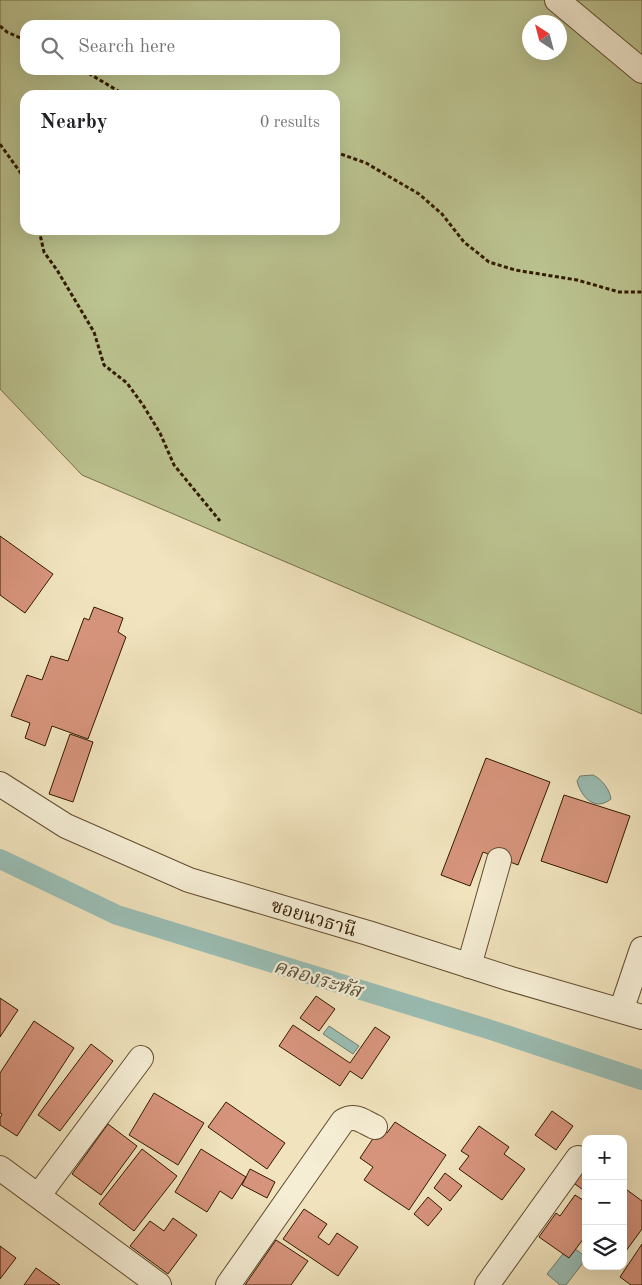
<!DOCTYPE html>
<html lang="en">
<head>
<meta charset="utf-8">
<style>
	body { margin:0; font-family:"Old Standard TT","Noto Serif Thai",serif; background:#f6f6f6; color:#202124 }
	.controls { position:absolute; right:15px; bottom:15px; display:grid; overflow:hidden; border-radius:10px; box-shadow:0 5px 20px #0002 }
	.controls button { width:45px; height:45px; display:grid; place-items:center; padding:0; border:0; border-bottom:1px solid #e0e0e0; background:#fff; color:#202124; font:25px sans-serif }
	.compass { position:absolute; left:522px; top:15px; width:45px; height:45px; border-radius:50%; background:#fff; box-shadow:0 5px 20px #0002; rotate:324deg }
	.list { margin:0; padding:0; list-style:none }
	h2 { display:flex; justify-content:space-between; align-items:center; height:65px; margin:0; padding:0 20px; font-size:21px }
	h2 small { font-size:16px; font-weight:400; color:#757577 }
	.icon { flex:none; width:28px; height:28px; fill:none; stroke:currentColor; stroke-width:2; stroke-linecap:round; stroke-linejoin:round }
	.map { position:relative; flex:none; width:642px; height:1285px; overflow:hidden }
	.search { position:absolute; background:#fff; box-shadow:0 5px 20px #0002; left:20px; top:20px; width:320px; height:55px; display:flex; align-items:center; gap:12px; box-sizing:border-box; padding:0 18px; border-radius:15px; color:#757577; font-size:19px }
	.panel { position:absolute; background:#fff; box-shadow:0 5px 20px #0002; left:20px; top:90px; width:320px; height:145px; border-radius:15px }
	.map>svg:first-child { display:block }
	.green { fill:#bbc390; stroke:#776e48; fill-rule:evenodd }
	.water { fill:#9abeb5; stroke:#717c6d }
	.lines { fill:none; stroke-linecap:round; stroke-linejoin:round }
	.canal { stroke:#9abeb5; stroke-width:20 }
	.building { fill:#d6947c; stroke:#331a00 }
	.minor-casing { stroke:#624c2f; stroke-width:26 }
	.path { stroke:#331a00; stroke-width:3; stroke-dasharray:4 2.5; stroke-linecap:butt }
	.minor { stroke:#f5edd4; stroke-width:24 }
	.labels { text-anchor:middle; stroke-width:4.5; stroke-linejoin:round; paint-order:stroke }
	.street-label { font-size:19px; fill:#331a00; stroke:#f5edd4 }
	.water-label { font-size:20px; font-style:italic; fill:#57533f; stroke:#f5edd4 }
</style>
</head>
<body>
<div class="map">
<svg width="642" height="1285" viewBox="0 0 642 1285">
	<rect width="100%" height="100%" fill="#f0e3bd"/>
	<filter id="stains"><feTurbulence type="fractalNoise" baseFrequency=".004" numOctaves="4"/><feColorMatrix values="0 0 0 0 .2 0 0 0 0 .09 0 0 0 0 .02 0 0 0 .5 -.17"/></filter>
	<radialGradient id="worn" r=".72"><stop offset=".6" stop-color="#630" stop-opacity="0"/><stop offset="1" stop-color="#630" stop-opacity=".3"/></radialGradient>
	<path class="green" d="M0,0H642V714L82,475L0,389ZM530,22H560V52H530ZM25,25H335V70H25ZM25,95H335V230H25Z"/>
	<path class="water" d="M593,775C602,779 610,790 611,799C595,812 581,797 577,781L580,776Z
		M329,1026L359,1046L353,1054L323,1034Z
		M570,1245L586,1257V1259L566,1285H560L547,1274Z"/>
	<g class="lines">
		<path class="canal" d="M0,859L117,915L488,1029L642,1080"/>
	</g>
	<path class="building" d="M0,536L53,574L25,613L0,595Z
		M94,607L123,618L118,632L126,637L88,739L52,726L45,746L25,738L30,723L11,716L27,675L42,680L51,656L68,661L84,618L89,620Z
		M70,734L93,742L73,802L49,794Z
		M486,758L550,782L518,865L483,852L470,886L441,875Z
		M564,795L630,816L607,883L541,861Z
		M316,996L335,1009L319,1031L300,1018Z
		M0,998L18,1010L0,1037Z
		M34,1021L74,1048L17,1136L0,1125V1118L2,1114L0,1113V1073Z
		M293,1025L350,1063L375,1027L390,1037L362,1079L350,1071L340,1086L279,1046Z
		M91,1044L113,1061L60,1131L38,1115Z
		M154,1093L204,1123L178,1165L129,1135Z
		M226,1102L285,1143L267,1169L208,1127Z
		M552,1111L573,1126L556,1150L535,1135Z
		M395,1122L446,1155L409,1210L364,1180L373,1167L360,1158L380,1128L387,1133Z
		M108,1124L137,1146L101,1195L72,1174Z
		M479,1126L509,1147L504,1154L525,1169L502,1200L459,1169L469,1156L461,1151Z
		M142,1149L177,1176L134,1231L99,1204Z
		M201,1149L246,1177L232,1199L220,1191L207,1212L175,1192Z
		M586,1161V1192L571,1181Z
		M250,1169L275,1182L267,1198L242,1185Z
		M445,1173L462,1186L450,1201L434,1188Z
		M623,1187L642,1201V1229L623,1255Z
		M575,1195L586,1202V1240L584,1238L569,1258L539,1237L556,1213L560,1216Z
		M428,1197L442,1209L428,1226L414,1214Z
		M304,1209L327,1224L318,1237L329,1245L337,1233L358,1247L338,1276L283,1239Z
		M173,1218L197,1235L168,1274L130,1246L150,1221L164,1231Z
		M276,1240L308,1261L291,1285H245Z
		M642,1244V1285H631L620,1277Z
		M0,1246L16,1258L0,1279Z
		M36,1268L60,1285H24Z"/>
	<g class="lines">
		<g class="minor-casing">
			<path id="minor" d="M557,0L642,71
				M0,784L66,826L189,880L368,933L511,979L642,1017
				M469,966L499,860
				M621,1011L642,949
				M0,1168L159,1285
				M38,1196L141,1058
				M228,1285L343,1121C356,1114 362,1121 375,1127
				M487,1285L578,1158"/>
		</g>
		<path class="path" d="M0,26L7,32L25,40
			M83,70L125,95
			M0,144L25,179
			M335,152L366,163L419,194L442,214L464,242L489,262L515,270L577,280L619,292H642
			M39,230L44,252L57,270L94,332L104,365L127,383L143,405L160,433L174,465L220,521"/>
		<use href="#minor" class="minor"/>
	</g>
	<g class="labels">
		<g class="street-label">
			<text transform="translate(314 917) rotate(17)" y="7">ซอยนวธานี</text>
		</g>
		<g class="water-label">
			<text transform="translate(318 978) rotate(17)" y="7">คลองระหัส</text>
		</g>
	</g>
	<rect width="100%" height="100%" filter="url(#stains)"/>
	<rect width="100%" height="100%" fill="url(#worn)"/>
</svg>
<div class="controls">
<button>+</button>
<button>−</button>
<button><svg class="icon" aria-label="layers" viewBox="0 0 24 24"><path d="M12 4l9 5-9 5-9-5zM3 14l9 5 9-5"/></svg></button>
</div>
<svg class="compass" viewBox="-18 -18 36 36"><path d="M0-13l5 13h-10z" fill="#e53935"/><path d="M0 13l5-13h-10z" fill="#757577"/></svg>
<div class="search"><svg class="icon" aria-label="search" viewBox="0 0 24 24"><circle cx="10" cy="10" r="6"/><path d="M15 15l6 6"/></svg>Search here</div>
<section class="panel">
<h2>Nearby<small>0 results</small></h2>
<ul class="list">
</ul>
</section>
</div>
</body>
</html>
